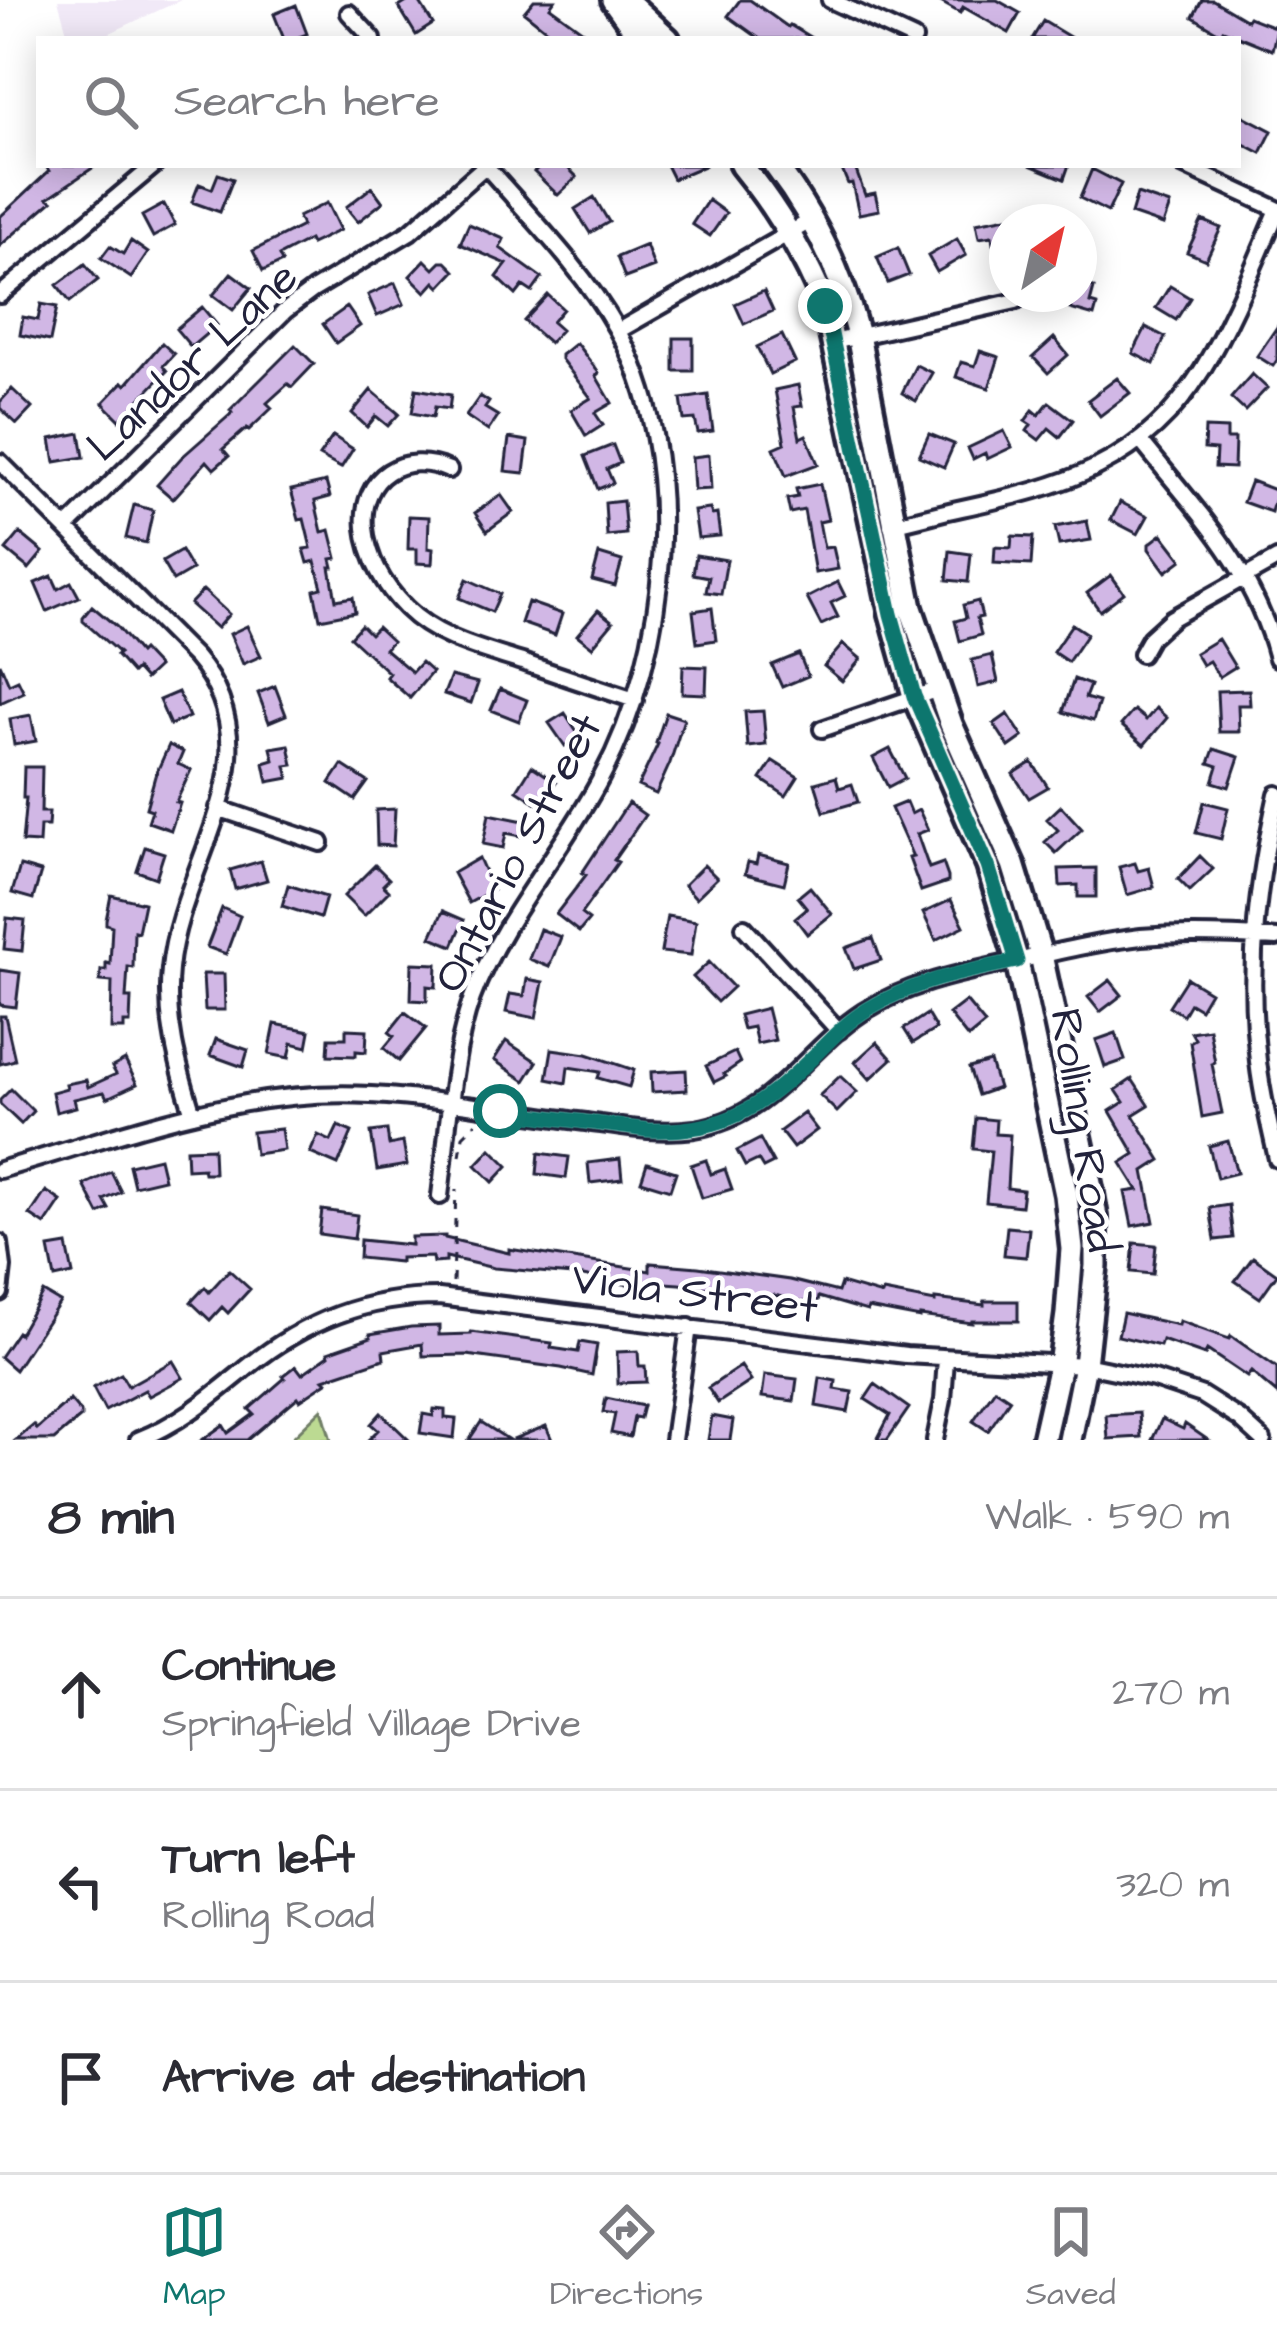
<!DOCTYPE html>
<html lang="en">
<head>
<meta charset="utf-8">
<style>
	body { margin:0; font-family:"Architects Daughter",sans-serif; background:#f2f2f3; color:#2b2b33 }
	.compass { position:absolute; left:989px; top:204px; width:108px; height:108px; border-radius:50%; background:#fff; box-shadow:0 6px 30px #0003; rotate:34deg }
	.stop { position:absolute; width:36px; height:36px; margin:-27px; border:9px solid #0f766e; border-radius:50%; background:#fff }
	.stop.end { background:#0f766e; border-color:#fff; box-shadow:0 3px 12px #0008 }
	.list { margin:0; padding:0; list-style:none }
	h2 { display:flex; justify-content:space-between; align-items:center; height:156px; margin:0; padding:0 48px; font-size:51px }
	h2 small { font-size:39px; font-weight:400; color:#7c7c81 }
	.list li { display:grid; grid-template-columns:78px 1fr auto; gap:36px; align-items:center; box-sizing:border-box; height:192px; padding:0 48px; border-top:3px solid #e1e1e2 }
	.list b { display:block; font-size:45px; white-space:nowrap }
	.list p { margin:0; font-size:39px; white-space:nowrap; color:#7c7c81 }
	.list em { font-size:39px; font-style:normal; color:#7c7c81 }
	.icon { flex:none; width:66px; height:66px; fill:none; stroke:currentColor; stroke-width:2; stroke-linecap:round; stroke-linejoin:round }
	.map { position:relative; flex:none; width:1277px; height:1440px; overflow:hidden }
	.search { position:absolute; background:#fff; box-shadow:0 6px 30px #0003; left:36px; right:36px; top:36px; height:132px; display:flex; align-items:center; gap:30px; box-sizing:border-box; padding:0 42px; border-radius:0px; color:#7c7c81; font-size:45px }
	.sheet { height:732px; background:#fff }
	nav { display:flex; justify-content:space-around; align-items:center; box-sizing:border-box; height:168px; border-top:3px solid #e1e1e2; background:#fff; font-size:33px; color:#7c7c81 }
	nav a { display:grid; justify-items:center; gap:6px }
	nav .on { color:#0f766e }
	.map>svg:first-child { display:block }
	.built { fill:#f1e9f7 }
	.green { fill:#bcda92; stroke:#6f7e66; stroke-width:3 }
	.building { fill:#d1b7e5; stroke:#22223b; stroke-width:3 }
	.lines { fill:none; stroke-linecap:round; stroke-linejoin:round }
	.minor-casing { stroke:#22223b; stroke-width:22 }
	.primary-casing { stroke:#22223b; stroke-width:30 }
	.path { stroke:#22223b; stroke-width:3; stroke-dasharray:9 9; stroke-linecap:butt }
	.minor { stroke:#fff; stroke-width:14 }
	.primary { stroke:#fff; stroke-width:21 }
	.route { stroke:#0f766e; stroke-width:15 }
	.labels { text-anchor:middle; stroke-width:9; stroke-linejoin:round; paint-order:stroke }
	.street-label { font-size:45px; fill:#22223b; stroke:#fff }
</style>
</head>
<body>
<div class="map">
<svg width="1277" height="1440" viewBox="0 0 1277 1440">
	<rect width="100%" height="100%" fill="#fff"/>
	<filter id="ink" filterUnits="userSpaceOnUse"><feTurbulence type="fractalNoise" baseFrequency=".00833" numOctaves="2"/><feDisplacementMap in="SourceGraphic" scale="24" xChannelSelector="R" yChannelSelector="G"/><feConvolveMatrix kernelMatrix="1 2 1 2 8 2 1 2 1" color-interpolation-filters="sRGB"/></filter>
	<g filter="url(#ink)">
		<path class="built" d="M58,0H181L97,39H69Z"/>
		<path class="green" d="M322,1409L331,1440H290Z"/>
		<path class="building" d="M410,0H418L433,24L416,35L399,7Z
			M534,0H555L550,7L594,39H558L524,12Z
			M740,0H750L788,27L790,25L813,39H760L728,16Z
			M937,0H997L1020,13L1009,33L963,7L960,13Z
			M1202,0H1213L1247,20L1249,17L1277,28L1272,50L1223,30L1221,34L1193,17Z
			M296,5L307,34L294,39H284L274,14Z
			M1043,21L1073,39H1032Z
			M1238,113L1272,131L1261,153L1238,141Z
			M45,165H97L48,198L52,201L0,246V217L49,171Z
			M541,165H565L577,177L558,195L534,172Z
			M666,165H706L673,179Z
			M840,165H854L865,195L875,193L879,210L859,214L852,183L848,184Z
			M1030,165H1069L1064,179Z
			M1092,169L1121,184L1108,212L1080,198Z
			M218,174L233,179L220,212L192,202L199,184L212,189Z
			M372,187L383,202L358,222L346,207Z
			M1137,194L1170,205L1163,225L1131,214Z
			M594,197L609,222L590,233L575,209Z
			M708,200L726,213L710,236L692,224Z
			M327,203L340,230L311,244L309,240L279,256L282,262L263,271L253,251L302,226L298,217Z
			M164,204L175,225L153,237L142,216Z
			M1007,217V241L993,244L992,236L979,238L976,223Z
			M1202,220L1221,228L1206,260L1187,252Z
			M469,224L504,239L500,248L542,278L532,292L523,286L516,295L497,277L507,264L460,244Z
			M957,239L966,255L937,272L928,256Z
			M131,241L148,253L131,278L101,258L110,246L123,254Z
			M646,245L654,267L625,278L617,257Z
			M898,248L909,275L888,283L877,257Z
			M425,260L434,269L441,262H446L455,271L440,287L435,282L426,292L410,276Z
			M85,264L98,280L70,302L57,285Z
			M231,273L251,288L233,310L213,295Z
			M395,283L404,304L377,316L368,295Z
			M1079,284L1094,288L1090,303L1097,305L1094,316L1070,309L1075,294H1079Z
			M1170,286L1190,298L1176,320L1156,308Z
			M764,291L773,311L744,324L735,304Z
			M548,295L563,309L552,322L561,330L549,343L524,321Z
			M41,304L57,307L50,341L20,335L23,317L38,320Z
			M202,307L217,325L191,347L176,329Z
			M347,307L360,326L336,343L323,324Z
			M1146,327L1165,337L1154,364L1133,353Z
			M1277,327V360L1273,366L1257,356Z
			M782,335L795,362L770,374L757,347Z
			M674,338H693V371H674Z
			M1054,338L1068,355L1048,373L1033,357Z
			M162,343L174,354L163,366L167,371L120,420L103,403L123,382L126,385Z
			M576,343L599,373L596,376L612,403L595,413L603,425L586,436L571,410L591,398L561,359V355Z
			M295,345L314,364L292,387L288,384L267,403L272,408L249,430L247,428L223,449L229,456L214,469L207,461L173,499L157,485L181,458L232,413L230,410Z
			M980,351L999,357L989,388L956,377L961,362L975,366Z
			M916,365L932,373L916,401L902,393Z
			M1252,374L1267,388L1245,411L1231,398Z
			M1117,378L1130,393L1100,416L1088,400Z
			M798,385L802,406L794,407L800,438L806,435L818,464L786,476L774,448L785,443L775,390Z
			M12,389L32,408L17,424L0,408V402Z
			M416,389L451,395L449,409L435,407L433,417L412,413Z
			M371,390L399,414L388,426L376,416L367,427L352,413Z
			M708,395L713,431L698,433L695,419L684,420L681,399Z
			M480,396L489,402L485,408L498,416L488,431L466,416Z
			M1049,402L1073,420L1060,437L1049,428L1039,440L1027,431L1031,425L1025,421L1033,410L1039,415Z
			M1205,428L1227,429V439H1235L1234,468L1215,467L1216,450L1204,449Z
			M1004,431L1012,447L987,459L985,453L973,459L968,448Z
			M80,433L84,457L55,462L51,439Z
			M929,434L954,444L944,467L919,456Z
			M333,436L353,449L341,468L319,456Z
			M509,438L528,441L524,473L505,471Z
			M613,445L620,463L607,469L613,483L598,489L585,456Z
			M709,455L711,489L694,490L692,457Z
			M1251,481L1277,491L1271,512L1243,502Z
			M326,482L330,497L315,501L322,532L330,530L337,558L331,559L333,567H330L336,600L353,597L355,612L320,619L314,590L322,588L315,561L308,563L304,549L311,548L304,519L299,520L291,490Z
			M820,484L828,520L819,522L824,548L833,547L838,569L815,573L804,510L790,513L787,499L798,497L796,489Z
			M501,495L513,512L487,531L475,513Z
			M623,501L626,534L607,536L605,503Z
			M1120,502L1148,516L1138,534L1111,520Z
			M134,505L153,510L146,543L126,538Z
			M710,509L712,515L717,514L720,536L698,538L694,511Z
			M409,516L429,517L428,548L433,549L432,564L417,563V549H408Z
			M1087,521L1091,540L1059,545L1055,527Z
			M20,533L43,552L29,569L6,550Z
			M1162,534L1182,560L1166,572L1149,549V544Z
			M1012,536L1033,537L1031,565L994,563L995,547L1011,548Z
			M181,551L192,570L173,581L162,562Z
			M950,551L971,554L968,582L947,580Z
			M599,554L622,561L615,586L592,580Z
			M696,555L727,560L721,594L706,592L709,577L693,574Z
			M1111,575L1124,593L1100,611L1087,593Z
			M52,576L58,589L71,582L79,597L47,611L35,583Z
			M467,579L500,594L492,612L459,598Z
			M838,582L845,596L831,603L838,617L821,625L807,598Z
			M203,590L229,614L217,628L190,604Z
			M978,601L982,617L977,618L981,635L960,641L955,621L966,618L963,605Z
			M528,602L562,614L555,635L521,623Z
			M92,606L117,627L139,653L142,650L158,667L145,679L136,669L132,673L116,655L119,653L83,621V617Z
			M712,608L716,640L697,643L693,611Z
			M598,610L613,622L592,647L577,635Z
			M1072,624L1087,634L1068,662L1053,652Z
			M361,625L370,634L377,627L392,641L385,649L412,672L421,662L432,672L410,698L386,677L389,673L350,637Z
			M247,626L261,656L243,664L230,634Z
			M1218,639L1235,667L1219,677L1209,661L1202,665L1195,653Z
			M843,644L861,659L842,681L824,666Z
			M799,654L808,676L782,687L772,665Z
			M992,655L998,682L978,687L972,660Z
			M0,663L9,684L18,680L24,692L0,703Z
			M683,666L707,667L706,694L682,693Z
			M451,676L478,683L471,703L444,694Z
			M1074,679L1090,685L1085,698L1099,702L1093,721L1063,712Z
			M275,686L286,715L269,722L258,693Z
			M500,689L527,700L519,721L491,710Z
			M1249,690L1250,705H1238L1239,732H1219L1217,691Z
			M178,692L189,717L170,725L159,700Z
			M1156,708L1167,718L1144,745L1121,725L1134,710L1146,720Z
			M763,711L766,745L748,747L745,712Z
			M565,713L580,736L565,746L549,723Z
			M666,713L684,719L670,763L656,794L638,786L658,744L656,743Z
			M1008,714L1023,737L1009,747L994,724Z
			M31,715L36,741L14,745L10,719Z
			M169,745L183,752L178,764L191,770L176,802L180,803L171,830L148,822L152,810L146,808L155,776Z
			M289,745L293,765L286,766L289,778L268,782L264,763L274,760L271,748Z
			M890,749L905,778L888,787L873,758Z
			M1214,749L1239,757L1229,787L1213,782L1218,766L1209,763Z
			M773,761L798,777L786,796L761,779Z
			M1032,762L1048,787L1029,798L1013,774Z
			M342,765L368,782L355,800L330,783Z
			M532,766L556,782L540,805L517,790Z
			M24,767H42L41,812H49L48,826H40L39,843L22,842L26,798H23Z
			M836,777L839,788L852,784L858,802L824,812L815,783Z
			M906,802L911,814L919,810L928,830L917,834L929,868L943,863L948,877V882L921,891L909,858L913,857L891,808Z
			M1204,802L1228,808L1221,839L1196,833Z
			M628,803L645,815L614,860L618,862L581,914L589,920L579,932L556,914L586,875L582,873Z
			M1061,806L1082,829L1056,853L1045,842L1058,830L1047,819Z
			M395,809L393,846L377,845L376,810Z
			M489,814L524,821L521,836L506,833L503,848L483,844Z
			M145,847L164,853L156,878L137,871Z
			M758,855L789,863L784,884L745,874L748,862L756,864Z
			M1200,856L1213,869L1190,891L1178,879Z
			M479,858L493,890L469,903L453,873Z
			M261,861L267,880L235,889L230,870Z
			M1135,863L1138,871L1149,868L1154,887L1127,895L1119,867Z
			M375,865L389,879L383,885L389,891L364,916L344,896Z
			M704,865L717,878L696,898L684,885Z
			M20,866L41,872L33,899L12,893Z
			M1096,868V897H1078V885L1060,886L1059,869Z
			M288,885L326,897L320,918L282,906Z
			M810,887L832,914L807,934L795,918L807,908L798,897Z
			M111,895L144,903L138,932L134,931L133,968L128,967L126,998H131L130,1023H124V1029H111L112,982L100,981L101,970H106V963L110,964L112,926L106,924V920Z
			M951,900L964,926L936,940L923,913Z
			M222,908L240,916L226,954L207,947Z
			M443,911L464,920L453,946L431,937Z
			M667,916L696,921L691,955L661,952Z
			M7,918L25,920L22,951L4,949Z
			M540,929L561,937L549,967L529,959Z
			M873,938L881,960L854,969L846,948Z
			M709,962L733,987L717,1002L693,977Z
			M412,963L437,964L436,987L427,986V1001L411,1000Z
			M0,970L20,973L16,1007L0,1005Z
			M203,974H224L225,1010H205Z
			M1187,978L1210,992L1200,1009L1190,1003L1183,1015L1169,1006Z
			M527,979L543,982L536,1018L506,1012L510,994L524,996Z
			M1110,980L1122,995L1100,1012L1088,997Z
			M966,1001L985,1024L968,1038L949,1014Z
			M767,1008L775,1040L757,1044L753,1027L743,1029L739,1015Z
			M405,1012L426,1028L399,1061L384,1048L394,1036L389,1032Z
			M927,1014L936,1029L913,1043L904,1029Z
			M0,1016H5L15,1060L0,1064Z
			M275,1024L310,1031L307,1047L292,1043L289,1058L269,1054Z
			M346,1029L367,1030L366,1052L356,1051V1056L328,1055L329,1038H346Z
			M1209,1029L1215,1063L1212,1064L1222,1113L1202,1117L1190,1042L1195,1039L1191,1032Z
			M1116,1033L1125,1060L1105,1067L1096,1040Z
			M216,1039L248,1050L243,1067L210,1055Z
			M506,1041L537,1062L525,1081L494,1060Z
			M877,1042L892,1059L870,1079L855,1062Z
			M552,1049L587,1054L634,1070L629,1087L598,1078L600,1072L568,1067L566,1083L547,1079Z
			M735,1052L740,1063L724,1074L726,1076L714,1082L706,1066Z
			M125,1060L137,1084L107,1098L104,1092L74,1099L76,1107L56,1112L52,1092L67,1088L66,1084L86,1080L88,1087L116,1074L112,1067Z
			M990,1062L998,1088L978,1095L969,1068Z
			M686,1070L687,1090L652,1092L651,1072Z
			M840,1076L857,1092L837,1112L820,1095Z
			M1132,1079L1149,1105L1133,1115L1161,1160L1144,1171L1154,1222L1132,1226L1125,1192L1138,1190L1121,1163L1135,1154L1110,1111L1124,1102L1116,1090Z
			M11,1089L33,1111L21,1124L0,1104V1100Z
			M804,1113L817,1130L793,1148L780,1131Z
			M976,1118L996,1120L995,1134L1010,1135L1007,1188L1023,1190L1021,1206L986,1202L991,1151L973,1149Z
			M338,1126L352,1132L338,1165L310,1153L318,1135L331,1141Z
			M281,1129L284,1150L255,1154L252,1132Z
			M387,1130L389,1145L403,1142L407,1165L377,1170L371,1132Z
			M760,1139L773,1163L763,1168L758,1160L745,1166L737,1151Z
			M1228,1141L1237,1173L1217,1178L1209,1146Z
			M213,1148L214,1173H204L203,1168L187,1169L186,1149Z
			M491,1149L508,1166L493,1182L476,1165Z
			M539,1153L569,1157L566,1178L537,1174Z
			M159,1158L164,1179L134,1186L129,1165Z
			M620,1159L622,1179L590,1183L588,1163Z
			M706,1160L711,1174L725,1169L732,1189L702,1198L691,1165Z
			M647,1163L676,1172L670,1190L641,1181Z
			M111,1172L121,1192L104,1200L109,1209L99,1214L84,1185Z
			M46,1191L61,1201L45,1225L30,1215Z
			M1229,1205L1233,1238L1215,1240L1210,1208Z
			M322,1210L357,1215L354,1239L319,1234Z
			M1007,1227L1029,1229L1026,1257L1004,1255Z
			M445,1236V1238L509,1253V1249L650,1271V1263L698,1267L790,1280L838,1292L841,1283L882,1295L883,1292L935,1302V1299L984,1305V1301H1018V1321H972V1323L920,1316V1318L868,1308L867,1311L819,1297L817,1305L774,1295V1298L680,1284L636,1281L635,1286L583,1276L494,1268L446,1257V1262L433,1263L432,1257L400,1258V1262L359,1258L360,1240L411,1245V1237Z
			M1134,1243L1156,1245L1153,1274L1131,1272Z
			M67,1245L73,1274L55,1278L49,1248Z
			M1253,1257L1277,1274L1260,1298L1235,1281Z
			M229,1270L250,1289L228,1313L222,1307L210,1320L191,1302L205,1287L209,1292Z
			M43,1292L60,1302L15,1370L0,1357L17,1332L19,1334Z
			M1123,1313L1178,1325L1179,1321L1229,1339L1231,1336L1277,1368V1394L1251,1372L1247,1377L1207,1350L1205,1355L1162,1340L1160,1346L1118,1336Z
			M439,1326V1335L471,1334V1332L552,1343L551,1348L578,1352L580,1342L597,1345L592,1375L561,1368L467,1355L423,1356L422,1344L383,1351L384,1359L324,1379L327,1382L300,1400L298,1397L247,1440H202L223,1425L228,1433L254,1414L249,1409L285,1378L283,1376L296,1366L302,1374L329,1355L328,1352L371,1337L370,1334L411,1327Z
			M638,1351L639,1366H645L646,1382L618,1383L617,1352Z
			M173,1361L183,1378L149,1396L145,1390L105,1411L93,1388L121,1374L128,1386Z
			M741,1366L751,1381L718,1403L708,1388Z
			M765,1375L797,1379L794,1401L762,1397Z
			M820,1378L836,1381L835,1389L852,1392L848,1412L816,1406Z
			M875,1384L909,1408L887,1440H877L890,1415L865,1399Z
			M995,1389L1010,1399L988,1431L973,1421Z
			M606,1398L643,1406L640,1418L634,1417L630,1437L611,1433L615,1414L603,1412Z
			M70,1400L81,1413V1417L54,1440H16L34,1425L37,1429Z
			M434,1409L445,1410V1418L456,1419L454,1438L420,1433L423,1414L433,1416Z
			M381,1413L409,1440H368L378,1430L371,1424Z
			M1139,1413L1141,1437L1108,1439L1106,1415Z
			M712,1416L733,1420L730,1440H708Z
			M1162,1419L1183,1429L1185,1424L1208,1440H1152Z
			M481,1422L509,1440H469Z
			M546,1426L552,1440H513V1439Z"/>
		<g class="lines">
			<g class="minor-casing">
				<path id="minor" d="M830,0L914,39
					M349,13L373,39
					M1182,165L1277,209
					M0,295L155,165
					M618,331L812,220
					M833,342L1016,301
					M1140,440C1196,510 1254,568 1277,658
					M0,462L195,657C281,756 180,861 170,969C165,1020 178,1066 193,1114
					M449,470C404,450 360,476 365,528C368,559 385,587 406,608C437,639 482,649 522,662C559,675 597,688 635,700
					M891,525C915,520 938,513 962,508C1064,486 1143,465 1202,370C1232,321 1254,265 1277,212
					M66,528L285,311L313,290L410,232L485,166
					M1141,654L1150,638L1172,618L1277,559
					M822,729L939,689
					M1277,794C1258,880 1247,963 1257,1051C1260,1087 1269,1123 1277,1159
					M218,808L321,843
					M744,927L839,1031
					M0,1170C121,1135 243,1087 371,1095C443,1099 515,1113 586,1122C622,1127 658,1134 695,1129C774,1116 802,1052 863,1012C907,984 957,974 1008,963C1052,953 1096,942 1141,937C1186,933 1232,935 1277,938
					M440,1196C448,1133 451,1058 472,998C502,918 562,852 601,778C669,652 689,456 616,328C582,268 530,217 485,165
					M0,1243L3,1267L0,1293
					M138,1440C181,1423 212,1396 248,1367C303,1322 367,1297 439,1297L906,1355L1085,1365L1154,1379L1202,1395L1240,1419L1263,1440
					M673,1440L689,1327
					M935,1440L943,1400L946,1359"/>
			</g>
			<g class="primary-casing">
				<path id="primary" d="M613,0L641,39
					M626,0L668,39
					M741,165C776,208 804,254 825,306L891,614L914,696L988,866L1017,961L1066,1195L1072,1249L1067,1314L1060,1365L1043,1440
					M775,165C814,216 841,272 858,335L911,608L951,724L1013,864L1041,955L1091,1188L1096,1217V1266L1085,1365L1070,1440"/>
			</g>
			<path class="path" d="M460,1156L463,1136L476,1123
				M453,1282L456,1189"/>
			<use href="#minor" class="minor"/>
			<use href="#primary" class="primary"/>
		</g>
	</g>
	<g class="lines" filter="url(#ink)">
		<path class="route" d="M500,1111L648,1130C724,1133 759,1109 812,1058C829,1041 846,1022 868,1009C914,981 965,972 1017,961L988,866L914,696L891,614L825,306"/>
	</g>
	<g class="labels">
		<g class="street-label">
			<text transform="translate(191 360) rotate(-43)" y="16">Landor Lane</text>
			<text transform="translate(516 852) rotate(-62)" y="16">Ontario Street</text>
			<text transform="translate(1086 1130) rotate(81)" y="16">Rolling Road</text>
			<text transform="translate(695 1291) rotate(7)" y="16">Viola Street</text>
		</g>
	</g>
</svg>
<svg class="compass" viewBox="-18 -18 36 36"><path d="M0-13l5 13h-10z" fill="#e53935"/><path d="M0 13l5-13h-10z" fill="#7c7c81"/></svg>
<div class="stop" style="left:500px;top:1111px"></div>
<div class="stop end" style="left:825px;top:306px"></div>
<div class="search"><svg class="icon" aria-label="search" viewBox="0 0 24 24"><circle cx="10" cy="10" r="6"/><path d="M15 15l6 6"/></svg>Search here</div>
</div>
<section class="sheet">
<h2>8 min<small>Walk · 590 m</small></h2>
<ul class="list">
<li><svg class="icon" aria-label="ahead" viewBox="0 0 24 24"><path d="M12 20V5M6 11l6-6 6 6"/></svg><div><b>Continue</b><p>Springfield Village Drive</p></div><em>270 m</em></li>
<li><svg class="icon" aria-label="left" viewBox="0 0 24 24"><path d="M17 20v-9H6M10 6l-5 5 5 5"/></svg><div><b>Turn left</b><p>Rolling Road</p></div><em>320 m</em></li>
<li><svg class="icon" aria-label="arrive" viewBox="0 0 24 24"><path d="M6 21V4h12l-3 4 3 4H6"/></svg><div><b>Arrive at destination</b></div></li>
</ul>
</section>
<nav>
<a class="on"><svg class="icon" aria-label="map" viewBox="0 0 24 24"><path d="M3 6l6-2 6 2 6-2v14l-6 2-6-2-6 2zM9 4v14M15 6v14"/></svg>Map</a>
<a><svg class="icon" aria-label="directions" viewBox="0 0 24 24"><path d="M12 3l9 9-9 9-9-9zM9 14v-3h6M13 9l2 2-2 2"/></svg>Directions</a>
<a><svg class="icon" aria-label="saved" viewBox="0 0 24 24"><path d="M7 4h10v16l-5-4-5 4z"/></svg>Saved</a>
</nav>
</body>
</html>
